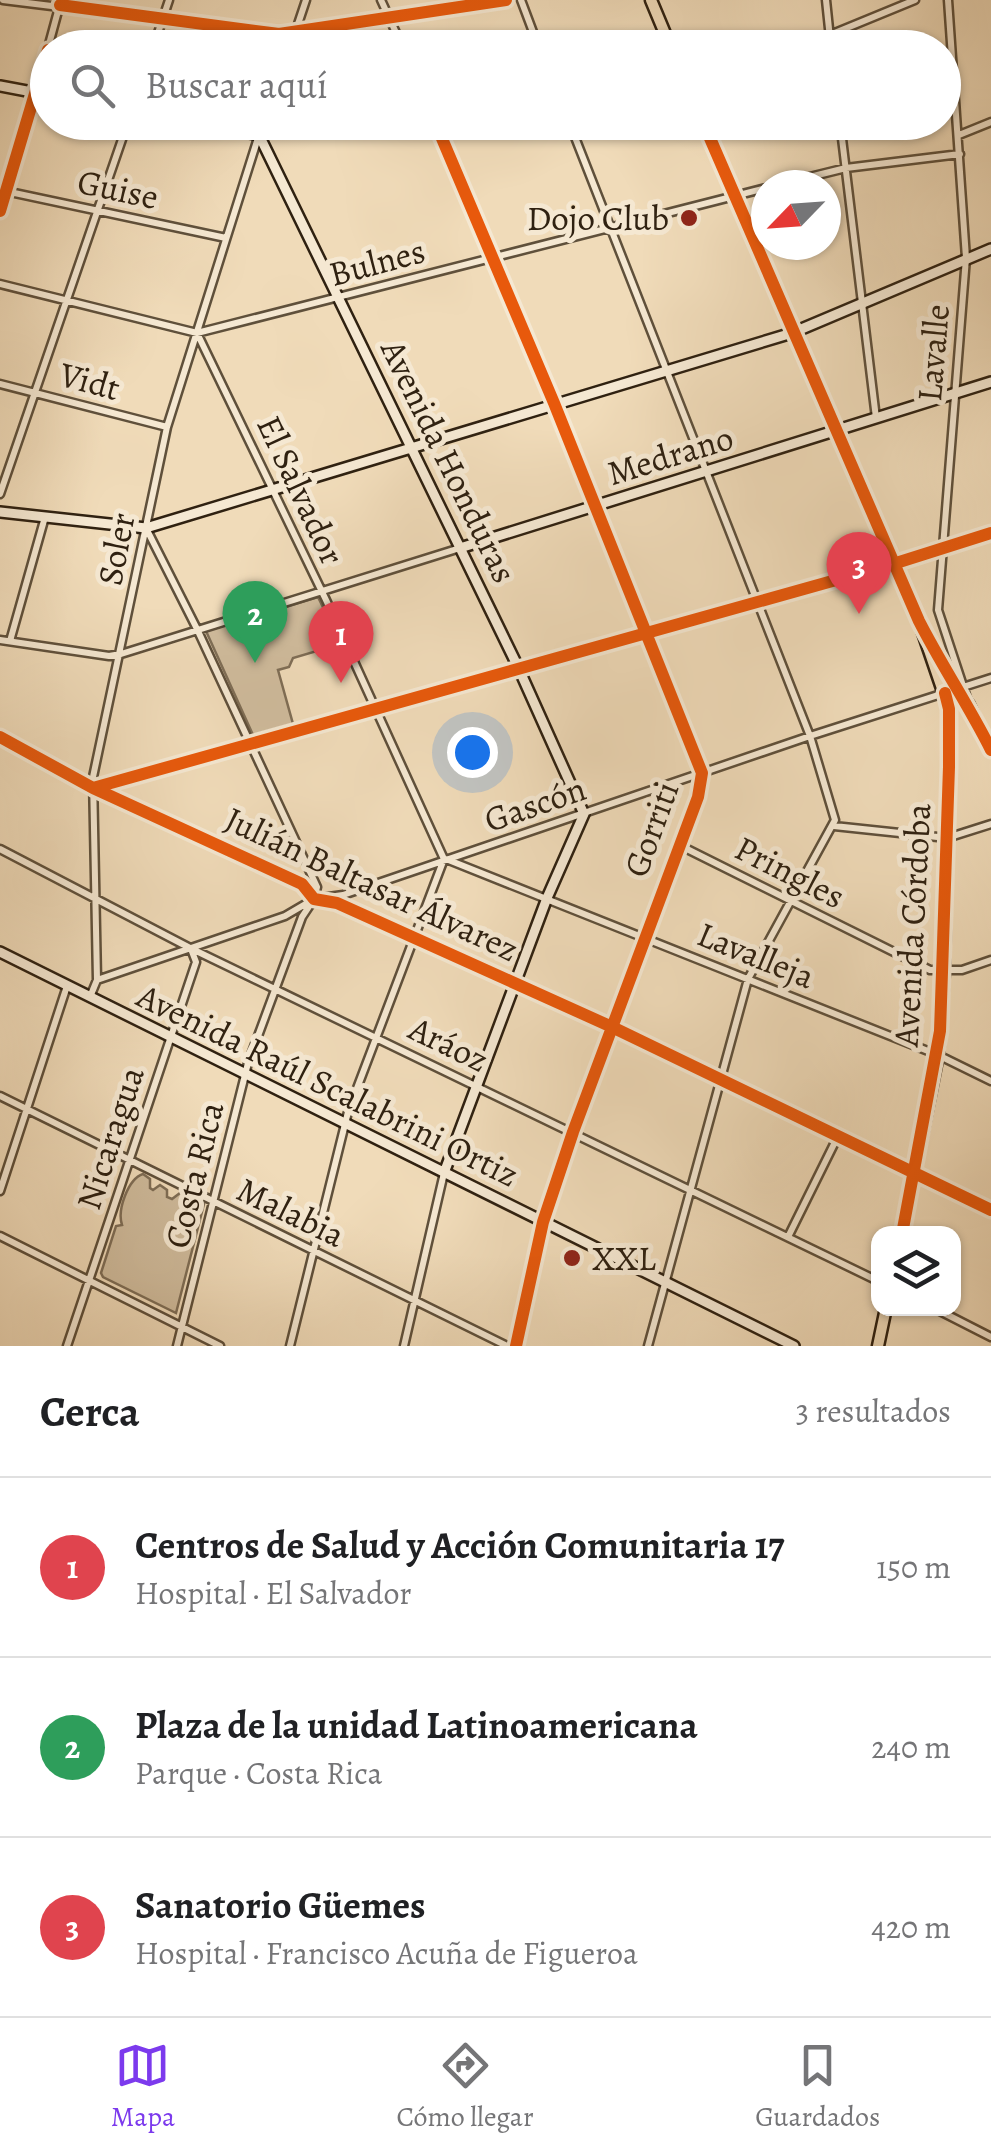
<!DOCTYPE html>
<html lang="es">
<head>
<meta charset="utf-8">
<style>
	body { margin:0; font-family:Alegreya,serif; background:#f6f6f6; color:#202124 }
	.controls { position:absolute; right:30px; bottom:30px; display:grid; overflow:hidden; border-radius:20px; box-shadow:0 2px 8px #0004 }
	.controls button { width:90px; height:90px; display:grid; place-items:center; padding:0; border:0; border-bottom:2px solid #e0e0e0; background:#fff; color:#202124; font:50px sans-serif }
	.compass { position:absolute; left:751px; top:170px; width:90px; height:90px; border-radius:50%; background:#fff; box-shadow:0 2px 8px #0004; rotate:245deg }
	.you { position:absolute; left:472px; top:752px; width:35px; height:35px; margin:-25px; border:8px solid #fff; border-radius:50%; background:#1a73e8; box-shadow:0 0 0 15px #1a73e833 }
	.badge { display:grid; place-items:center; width:65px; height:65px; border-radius:50%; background:#7c3aed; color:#fff; font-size:32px; font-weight:700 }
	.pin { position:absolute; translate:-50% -82px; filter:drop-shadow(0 2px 5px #0008) }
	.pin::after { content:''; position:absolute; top:52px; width:35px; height:30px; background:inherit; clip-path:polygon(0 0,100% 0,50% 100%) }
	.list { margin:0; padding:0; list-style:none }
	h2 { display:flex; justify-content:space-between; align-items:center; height:130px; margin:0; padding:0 40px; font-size:42px }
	h2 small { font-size:32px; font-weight:400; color:#757577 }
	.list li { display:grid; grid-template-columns:65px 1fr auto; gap:30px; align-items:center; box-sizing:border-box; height:180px; padding:0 40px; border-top:2px solid #e0e0e0 }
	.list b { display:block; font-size:38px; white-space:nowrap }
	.list p { margin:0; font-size:32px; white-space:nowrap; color:#757577 }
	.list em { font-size:32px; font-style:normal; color:#757577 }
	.icon { flex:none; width:55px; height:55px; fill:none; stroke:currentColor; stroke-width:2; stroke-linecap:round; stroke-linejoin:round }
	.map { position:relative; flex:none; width:991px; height:1346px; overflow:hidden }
	.search { position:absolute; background:#fff; box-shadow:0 2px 8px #0004; left:30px; right:30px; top:30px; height:110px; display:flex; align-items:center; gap:25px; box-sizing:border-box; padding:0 35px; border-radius:55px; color:#757577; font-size:38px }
	.sheet { height:670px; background:#fff }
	nav { display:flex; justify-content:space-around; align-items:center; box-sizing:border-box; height:140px; border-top:2px solid #e0e0e0; background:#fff; font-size:28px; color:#757577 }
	nav a { display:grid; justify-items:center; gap:5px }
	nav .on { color:#7c3aed }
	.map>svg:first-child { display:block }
	.green { fill:#cfbb9c; stroke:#7f6e56; stroke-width:2.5 }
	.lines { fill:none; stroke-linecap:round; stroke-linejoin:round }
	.street-casing { stroke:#5f503b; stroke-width:11 }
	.secondary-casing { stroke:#2f2111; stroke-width:14 }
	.primary-casing { stroke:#2f2111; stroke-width:15 }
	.street { stroke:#f5e8d2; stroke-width:6 }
	.secondary { stroke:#f5e8d2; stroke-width:9 }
	.primary { stroke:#f0dbb9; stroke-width:10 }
	.cycleway-casing { stroke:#f5e8d2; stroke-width:19 }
	.cycleway { stroke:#e8590c; stroke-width:12 }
	.poi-dot { fill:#8f2418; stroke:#f5e8d2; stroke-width:4 }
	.labels { text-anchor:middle; stroke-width:10; stroke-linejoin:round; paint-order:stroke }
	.street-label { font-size:35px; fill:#2f2111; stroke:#f5e8d2 }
	.poi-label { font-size:35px; fill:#2f2111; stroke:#f5e8d2; text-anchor:end }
</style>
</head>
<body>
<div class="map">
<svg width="991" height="1346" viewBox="0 0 991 1346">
	<rect width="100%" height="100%" fill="#f0dbb9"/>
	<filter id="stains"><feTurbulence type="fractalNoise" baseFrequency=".002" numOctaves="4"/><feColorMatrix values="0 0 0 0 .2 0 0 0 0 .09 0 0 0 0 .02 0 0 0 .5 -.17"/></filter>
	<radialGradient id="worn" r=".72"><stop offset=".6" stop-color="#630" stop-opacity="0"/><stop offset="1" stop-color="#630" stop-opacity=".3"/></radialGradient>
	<path class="green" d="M318,597L334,630L313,637L317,651L293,658L289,667L278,670L293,724L253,735L206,631Z
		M143,1174L150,1179V1188L153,1190L160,1185L167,1190V1197L172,1199L180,1193L204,1204L176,1313L103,1277L101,1273L116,1226L122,1225C117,1210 128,1179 143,1174Z"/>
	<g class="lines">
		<g class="street-casing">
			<path id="street" d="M3,0L279,34L506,0
				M381,0L403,48
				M521,0L539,48
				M826,0L831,48
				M948,0L966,258L938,610L968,701
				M48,48L61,0
				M153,48L169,0
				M290,48L306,0
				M798,48L915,0
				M435,122L554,403L702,773L698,797L573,1132L543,1222L516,1346
				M569,122L810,736L835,820L748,979L648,1346
				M840,122L876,418
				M259,135L401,122
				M959,135L991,122
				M777,185L846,168L960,154
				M0,190L226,238
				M0,211L48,50
				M0,284L197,333L766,188
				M197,333L326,600L444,859L348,1112L290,1346
				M0,384L167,427
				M0,494L128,122
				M146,528L197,629L317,887L314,899L302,917L248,1063L177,1346
				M0,640L109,656L121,654L460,548
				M10,641L45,517
				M0,737L93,788L302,884L314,899L337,903L612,1027L991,1210
				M94,788L893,564L991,533
				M834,826L947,838L991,824
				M679,845L930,970H962L991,960
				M0,849L190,948L878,1281
				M446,859L938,1055L991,1081
				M97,980L285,916L314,899L343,895L810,736L991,678
				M90,997L97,980L93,777L167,427L263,122
				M0,1096L507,1346
				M0,1191L67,986
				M789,1235L838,1136
				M0,1236L220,1346
				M934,1308L991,1337
				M67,1346L196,962L191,949
				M404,1346L444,1173"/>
		</g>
		<g class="secondary-casing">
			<path id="secondary" d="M0,86L48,95
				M194,122L259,135L518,667L584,814L547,898L444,1173
				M0,512L146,528L792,333L991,249
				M460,548L991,382
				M956,689L969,704L991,750
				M0,952L794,1346"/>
		</g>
		<g class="primary-casing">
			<path id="primary" d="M651,0L671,48
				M703,122L919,621L949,709L944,972L938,1055L902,1234
				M940,662L956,689
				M878,1346L886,1308"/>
		</g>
		<use href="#street" class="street"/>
		<use href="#secondary" class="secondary"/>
		<use href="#primary" class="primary"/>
		<g class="cycleway-casing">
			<path id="cycleway" d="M60,5L279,34L506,0
				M435,122L554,403L702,773L698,797L573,1132L543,1222L516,1346
				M703,122L919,621C942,666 969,706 991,750
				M0,211L48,50
				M0,737L93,788L302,884L314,899L337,903L612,1027L991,1210
				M93,788L893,564L991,533
				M902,1234L940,1031L949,767V709L945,693"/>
		</g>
		<use href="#cycleway" class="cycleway"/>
	</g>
	<g class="poi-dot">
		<circle cx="689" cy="218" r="10"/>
		<circle cx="572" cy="1258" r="10"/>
	</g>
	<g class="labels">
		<g class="street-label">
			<text transform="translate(118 189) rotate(12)" y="12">Guise</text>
			<text transform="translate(377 262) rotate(-15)" y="12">Bulnes</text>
			<text transform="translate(933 353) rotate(-85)" y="12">Lavalle</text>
			<text transform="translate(90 381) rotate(15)" y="12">Vidt</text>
			<text transform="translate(670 455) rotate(-17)" y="12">Medrano</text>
			<text transform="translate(449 461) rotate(64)" y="12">Avenida Honduras</text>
			<text transform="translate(301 490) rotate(65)" y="12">El Salvador</text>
			<text transform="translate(116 549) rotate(-79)" y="12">Soler</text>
			<text transform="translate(535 804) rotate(-19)" y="12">Gascón</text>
			<text transform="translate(651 829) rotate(-70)" y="12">Gorriti</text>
			<text transform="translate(790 872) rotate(27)" y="12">Pringles</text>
			<text transform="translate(372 884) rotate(25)" y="12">Julián Baltasar Álvarez</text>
			<text transform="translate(912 925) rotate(-87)" y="12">Avenida Córdoba</text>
			<text transform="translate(756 955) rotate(22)" y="12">Lavalleja</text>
			<text transform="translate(449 1044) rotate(26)" y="12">Aráoz</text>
			<text transform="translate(328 1085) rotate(26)" y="12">Avenida Raúl Scalabrini Ortiz</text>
			<text transform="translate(110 1138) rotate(-72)" y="12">Nicaragua</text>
			<text transform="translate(194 1175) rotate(-76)" y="12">Costa Rica</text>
			<text transform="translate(291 1212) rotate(26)" y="12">Malabia</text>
		</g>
		<g class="poi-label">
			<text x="669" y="230">Dojo Club</text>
			<text x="592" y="1270" text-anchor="start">XXL</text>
		</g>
	</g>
	<rect width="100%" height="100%" filter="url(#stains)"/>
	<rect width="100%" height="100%" fill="url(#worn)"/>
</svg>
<div class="controls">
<button><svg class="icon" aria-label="layers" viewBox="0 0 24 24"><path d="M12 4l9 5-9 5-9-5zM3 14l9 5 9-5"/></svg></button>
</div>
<svg class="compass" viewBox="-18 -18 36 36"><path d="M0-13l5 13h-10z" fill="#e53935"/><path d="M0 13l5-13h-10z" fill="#757577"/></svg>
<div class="you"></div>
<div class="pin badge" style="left:341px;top:683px;background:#e0444e">1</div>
<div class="pin badge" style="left:255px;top:663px;background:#2e9e5b">2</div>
<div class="pin badge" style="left:859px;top:614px;background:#e0444e">3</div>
<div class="search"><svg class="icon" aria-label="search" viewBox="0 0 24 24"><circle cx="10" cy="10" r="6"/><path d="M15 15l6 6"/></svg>Buscar aquí</div>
</div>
<section class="sheet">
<h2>Cerca<small>3 resultados</small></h2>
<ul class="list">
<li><span class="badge" style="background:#e0444e">1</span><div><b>Centros de Salud y Acción Comunitaria 17</b><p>Hospital · El Salvador</p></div><em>150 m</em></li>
<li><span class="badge" style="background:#2e9e5b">2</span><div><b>Plaza de la unidad Latinoamericana</b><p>Parque · Costa Rica</p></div><em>240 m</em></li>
<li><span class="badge" style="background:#e0444e">3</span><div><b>Sanatorio Güemes</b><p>Hospital · Francisco Acuña de Figueroa</p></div><em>420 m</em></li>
</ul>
</section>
<nav>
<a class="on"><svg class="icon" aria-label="map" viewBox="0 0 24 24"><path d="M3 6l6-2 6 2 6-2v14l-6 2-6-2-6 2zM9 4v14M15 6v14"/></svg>Mapa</a>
<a><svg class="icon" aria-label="directions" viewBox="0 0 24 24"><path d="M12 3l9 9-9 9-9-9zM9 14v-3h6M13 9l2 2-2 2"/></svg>Cómo llegar</a>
<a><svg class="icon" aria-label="saved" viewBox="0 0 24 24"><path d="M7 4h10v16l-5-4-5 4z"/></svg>Guardados</a>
</nav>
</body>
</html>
